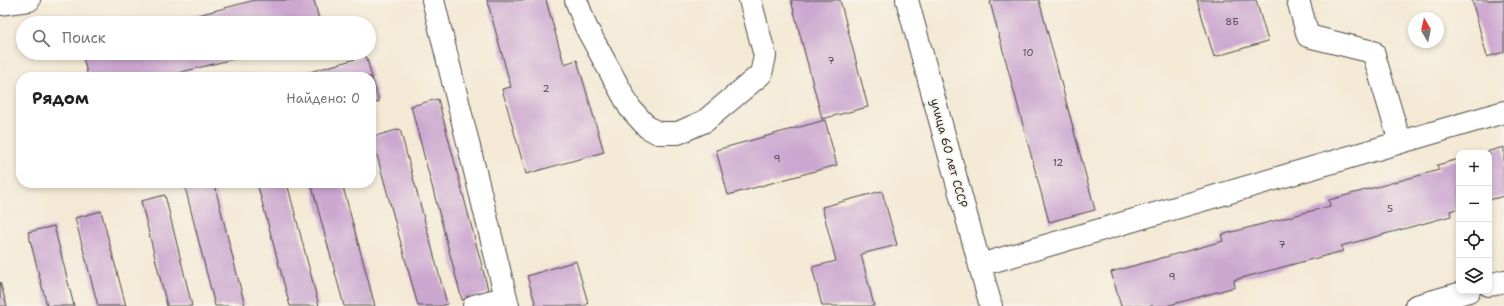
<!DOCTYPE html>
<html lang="ru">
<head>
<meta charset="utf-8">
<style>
	body { margin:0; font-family:"Shantell Sans",sans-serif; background:#f6f6f6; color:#222 }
	.controls { position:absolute; right:12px; bottom:12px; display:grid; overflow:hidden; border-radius:8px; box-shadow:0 2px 6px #0003 }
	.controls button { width:36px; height:36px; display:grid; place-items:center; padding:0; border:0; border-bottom:1px solid #e0e0e0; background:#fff; color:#222; font:20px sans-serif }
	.compass { position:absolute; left:1408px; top:12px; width:36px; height:36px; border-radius:50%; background:#fff; box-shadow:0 2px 6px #0003; rotate:351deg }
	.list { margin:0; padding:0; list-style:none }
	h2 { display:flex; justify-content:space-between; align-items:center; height:52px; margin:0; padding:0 16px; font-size:17px }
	h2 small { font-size:13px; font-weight:400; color:#767676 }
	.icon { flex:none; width:22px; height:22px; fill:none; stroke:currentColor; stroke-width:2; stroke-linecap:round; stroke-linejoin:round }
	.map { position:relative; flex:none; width:1504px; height:306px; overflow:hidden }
	.search { position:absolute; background:#fff; box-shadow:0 2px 6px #0003; left:16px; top:16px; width:360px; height:44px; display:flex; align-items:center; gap:10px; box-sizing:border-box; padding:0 14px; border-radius:22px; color:#767676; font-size:15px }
	.panel { position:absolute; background:#fff; box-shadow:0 2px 6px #0003; left:16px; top:72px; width:360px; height:116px; border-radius:16px }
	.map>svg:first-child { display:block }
	.building { fill:#cca7d0 }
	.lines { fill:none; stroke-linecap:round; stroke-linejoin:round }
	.minor-casing { stroke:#494844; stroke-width:24 }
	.minor { stroke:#fff; stroke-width:22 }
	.labels { text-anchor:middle; stroke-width:3.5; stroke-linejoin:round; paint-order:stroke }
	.number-label { font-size:10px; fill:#534a54 }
	.street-label { font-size:12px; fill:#2b2b2b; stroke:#f7f3e8 }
</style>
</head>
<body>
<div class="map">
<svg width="1504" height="306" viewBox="0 0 1504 306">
	<rect width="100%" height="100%" fill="#f7f3e8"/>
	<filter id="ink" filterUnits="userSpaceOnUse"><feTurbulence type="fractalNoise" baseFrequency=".025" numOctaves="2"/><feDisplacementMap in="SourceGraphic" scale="8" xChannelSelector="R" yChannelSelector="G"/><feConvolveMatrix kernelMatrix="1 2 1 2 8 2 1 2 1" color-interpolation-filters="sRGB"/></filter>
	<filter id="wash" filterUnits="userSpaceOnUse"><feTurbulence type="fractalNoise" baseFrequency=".012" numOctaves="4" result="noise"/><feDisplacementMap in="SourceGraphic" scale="16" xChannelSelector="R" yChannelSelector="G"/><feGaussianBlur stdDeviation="0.9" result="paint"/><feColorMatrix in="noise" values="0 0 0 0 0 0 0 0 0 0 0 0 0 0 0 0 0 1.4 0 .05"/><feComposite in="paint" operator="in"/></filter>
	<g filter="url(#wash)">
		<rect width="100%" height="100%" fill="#f4e9d5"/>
		<g id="blocks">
			<path class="building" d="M255,0H314L320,23H168Z
				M487,0H546L564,64L577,60L604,152L526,174L502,89L511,87Z
				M791,0H840L868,107L822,119Z
				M994,0H1039L1095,210L1049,222L990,2Z
				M1197,0H1256L1268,41L1214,57Z
				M1472,0H1504V52L1487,57Z
				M82,53H253V54L162,77H88Z
				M366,56L379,102L371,104V77H292Z
				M438,99L489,293L462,300L411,106Z
				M825,120L837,165L728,195L716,150Z
				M400,129L447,304L442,306H418L372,137Z
				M1504,147V196L1489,200V153H1482Z
				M1459,159V208L1450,211L1451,216L1341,246L1343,251L1234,280L1235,287L1166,306H1121L1111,272L1223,241L1221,235L1330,206L1329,200L1439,170L1437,165Z
				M202,183H214L245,306H215L185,187Z
				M257,183H287L319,306H290Z
				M311,183H342L375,306H344Z
				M882,191L897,245L861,254L874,306H822L812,267L836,261L822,207Z
				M165,195L192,306H167L141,201Z
				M101,211L126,306H98L75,218Z
				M54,226L74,306H47L28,232Z
				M576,261L588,303L585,306H536L527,276Z
				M0,282L7,306H0Z"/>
		</g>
	</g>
	<g filter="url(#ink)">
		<use href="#blocks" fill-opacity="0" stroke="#494844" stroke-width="1"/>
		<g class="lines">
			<g class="minor-casing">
				<path id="minor" d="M433,0L508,306
					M576,0L586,27L630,108L647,127L658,133H678L705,121L761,74L765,56L750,0
					M907,0L991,306
					M1298,0L1308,36L1373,52L1400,142
					M0,4L29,0
					M980,265L1504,112
					M1489,285L1504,281
					M474,306L506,297
					M1416,306L1469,291"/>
			</g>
			<use href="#minor" class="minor"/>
		</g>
	</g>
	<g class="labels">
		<g class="number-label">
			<text x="1232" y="25">8Б</text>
			<text x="1028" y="56">10</text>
			<text x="831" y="64">7</text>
			<text x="546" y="92">2</text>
			<text x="777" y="162">9</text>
			<text x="1058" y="166">12</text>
			<text x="1390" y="212">5</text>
			<text x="1282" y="248">7</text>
			<text x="1172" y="280">9</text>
		</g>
		<g class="street-label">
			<text transform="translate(949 153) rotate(75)" y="4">улица 60 лет СССР</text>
		</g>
	</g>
</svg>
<div class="controls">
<button>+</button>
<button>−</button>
<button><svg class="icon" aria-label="locate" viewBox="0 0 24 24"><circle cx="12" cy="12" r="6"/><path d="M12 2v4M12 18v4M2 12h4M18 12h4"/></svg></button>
<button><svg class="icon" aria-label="layers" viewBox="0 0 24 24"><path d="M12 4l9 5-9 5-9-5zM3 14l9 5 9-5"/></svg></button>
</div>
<svg class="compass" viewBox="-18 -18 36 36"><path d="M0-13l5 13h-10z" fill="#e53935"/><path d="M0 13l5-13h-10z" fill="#767676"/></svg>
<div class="search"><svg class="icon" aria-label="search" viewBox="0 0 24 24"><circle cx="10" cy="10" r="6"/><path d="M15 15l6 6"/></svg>Поиск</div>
<section class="panel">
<h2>Рядом<small>Найдено: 0</small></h2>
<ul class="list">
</ul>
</section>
</div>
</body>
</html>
